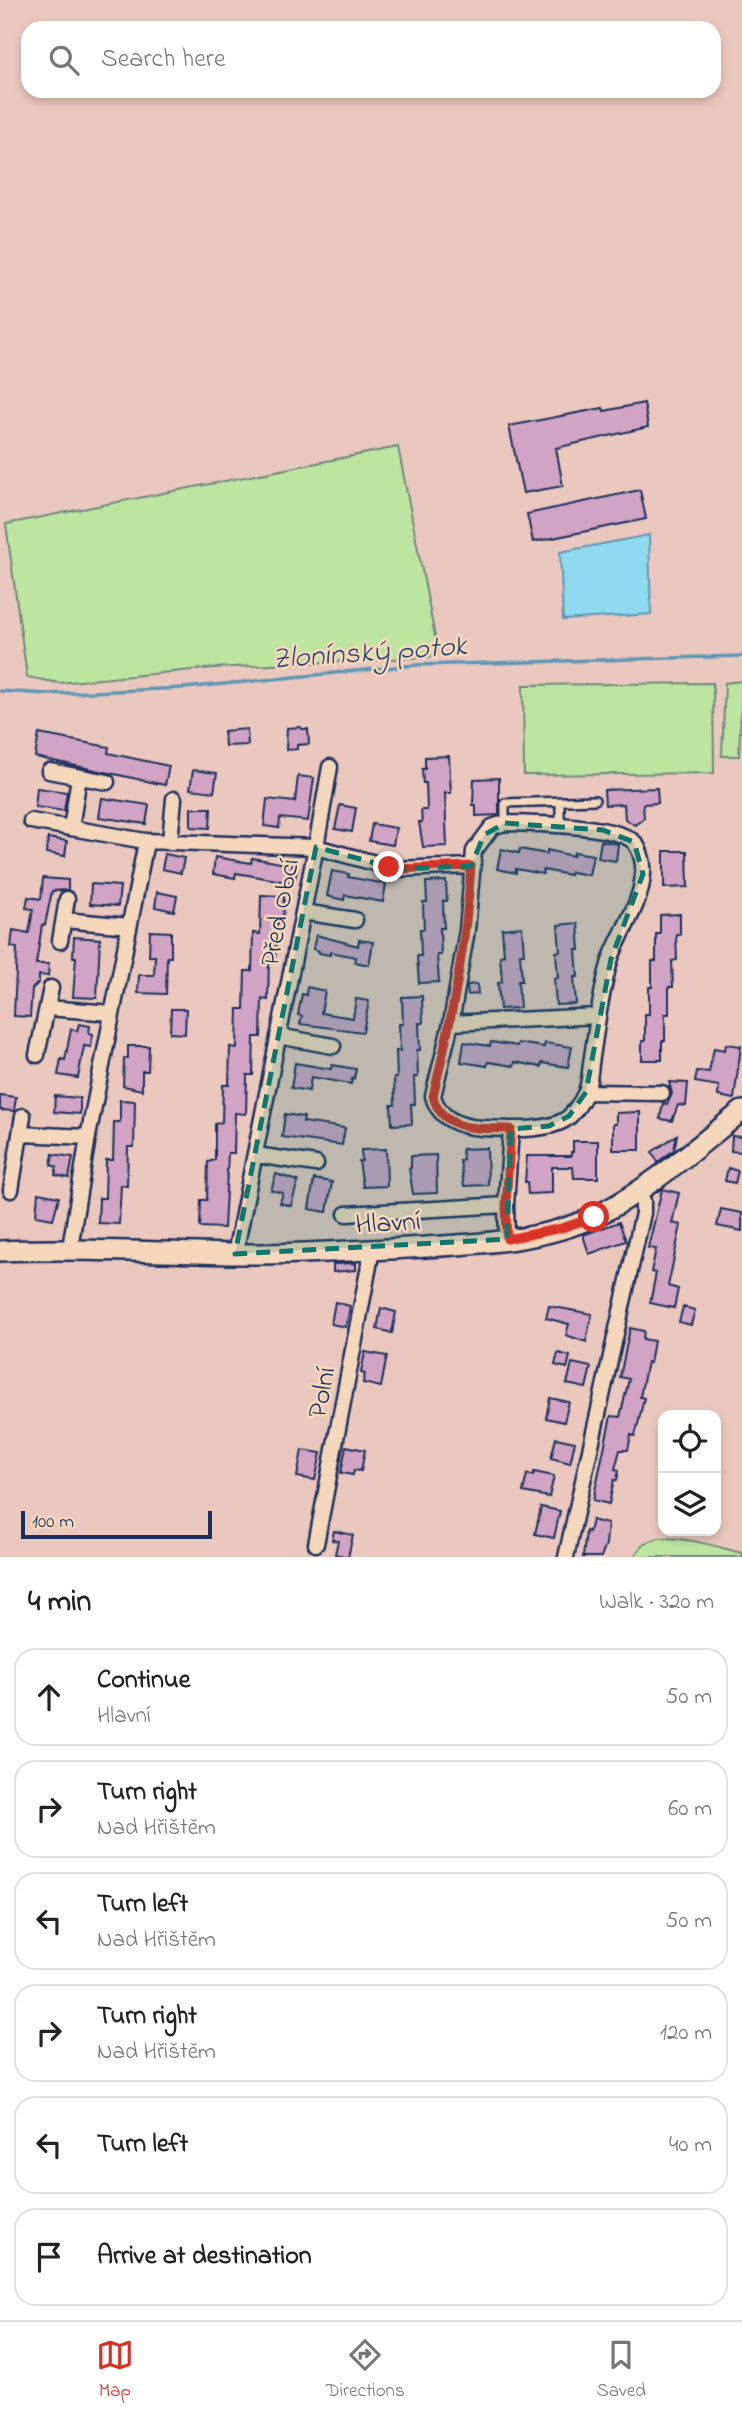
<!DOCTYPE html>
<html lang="en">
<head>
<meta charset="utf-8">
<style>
	body { margin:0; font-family:"Indie Flower",sans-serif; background:#f6f6f6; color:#222 }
	.controls { position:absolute; right:21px; bottom:21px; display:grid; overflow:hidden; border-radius:14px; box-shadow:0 4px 10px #0003 }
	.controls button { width:63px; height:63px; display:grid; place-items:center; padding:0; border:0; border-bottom:2px solid #e0e0e0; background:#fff; color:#222; font:35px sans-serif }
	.scale { position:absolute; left:21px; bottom:18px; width:191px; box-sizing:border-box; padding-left:7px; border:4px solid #1b2f5e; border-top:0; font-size:19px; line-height:24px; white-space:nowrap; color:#1b2f5e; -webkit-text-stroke:5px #f5d8bb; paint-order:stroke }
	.stop { position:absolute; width:21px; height:21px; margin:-16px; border:5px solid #d93025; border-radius:50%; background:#fff }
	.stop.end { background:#d93025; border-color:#fff; box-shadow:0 2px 7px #0008 }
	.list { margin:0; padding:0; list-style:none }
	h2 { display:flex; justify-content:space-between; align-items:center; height:91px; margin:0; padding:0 28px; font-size:30px }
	h2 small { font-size:23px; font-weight:400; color:#767676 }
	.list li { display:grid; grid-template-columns:46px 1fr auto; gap:21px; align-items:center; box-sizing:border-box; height:98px; margin:0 14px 14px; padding:0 14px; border:2px solid #e0e0e0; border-radius:21px }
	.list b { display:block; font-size:26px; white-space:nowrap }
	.list p { margin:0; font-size:23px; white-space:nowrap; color:#767676 }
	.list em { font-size:23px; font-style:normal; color:#767676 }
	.icon { flex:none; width:38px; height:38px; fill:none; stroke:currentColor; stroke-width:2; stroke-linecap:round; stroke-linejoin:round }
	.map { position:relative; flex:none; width:742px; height:1557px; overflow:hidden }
	.search { position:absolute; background:#fff; box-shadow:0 4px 10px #0003; left:21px; right:21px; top:21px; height:77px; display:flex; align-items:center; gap:18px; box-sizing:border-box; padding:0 24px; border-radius:21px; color:#767676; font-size:26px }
	.sheet { height:763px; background:#fff }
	nav { display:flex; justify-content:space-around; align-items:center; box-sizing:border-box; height:98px; border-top:2px solid #e0e0e0; background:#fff; font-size:19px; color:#767676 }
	nav a { display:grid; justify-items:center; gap:4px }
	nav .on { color:#d93025 }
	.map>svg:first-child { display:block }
	.green { fill:#bde5a0; stroke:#6c8a7f; stroke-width:2 }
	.water { fill:#90daf0; stroke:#6196b6; stroke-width:2 }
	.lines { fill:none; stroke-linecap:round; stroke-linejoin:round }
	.stream { stroke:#6196b6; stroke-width:3.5 }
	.building { fill:#d1a3c4; stroke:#1b2f5e; stroke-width:2 }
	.service-casing { stroke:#1b2f5e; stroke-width:12 }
	.minor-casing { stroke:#1b2f5e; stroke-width:19 }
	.tertiary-casing { stroke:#1b2f5e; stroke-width:24 }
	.service { stroke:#f5d8bb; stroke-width:7 }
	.minor { stroke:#f5d8bb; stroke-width:14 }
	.tertiary { stroke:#f5d8bb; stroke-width:19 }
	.route { stroke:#d93025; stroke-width:9 }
	.marked { fill:#0f766e; fill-opacity:0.2; stroke:#0f766e; stroke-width:5; stroke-dasharray:14 9; stroke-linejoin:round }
	.labels { text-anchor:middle; stroke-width:5; stroke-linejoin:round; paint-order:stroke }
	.street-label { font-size:28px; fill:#1b2f5e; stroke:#f5d8bb }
	.water-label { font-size:30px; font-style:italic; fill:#2d4974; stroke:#f5d8bb }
</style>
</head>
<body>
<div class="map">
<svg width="742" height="1557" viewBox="0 0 742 1557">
	<rect width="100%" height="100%" fill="#eac8be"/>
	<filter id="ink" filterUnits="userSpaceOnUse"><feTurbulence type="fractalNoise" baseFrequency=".0143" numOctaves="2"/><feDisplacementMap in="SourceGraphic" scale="14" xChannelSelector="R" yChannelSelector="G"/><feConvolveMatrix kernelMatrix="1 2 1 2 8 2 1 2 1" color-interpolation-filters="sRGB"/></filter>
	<g filter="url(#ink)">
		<path class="green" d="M398,447L438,652L430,657L213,668L59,683L27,677L6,524Z
			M742,681L739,756H722L725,683Z
			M713,683L714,773L524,775L523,685Z
			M658,1538C686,1537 715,1546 742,1553V1557H634L643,1544Z"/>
		<path class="water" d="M649,535L651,614L563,620L560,552Z"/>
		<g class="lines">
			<path class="stream" d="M0,691L47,694L184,688L416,665L742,656"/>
		</g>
		<path class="building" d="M644,403L648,427L556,448L563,486L523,493L509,426L603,408L604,411Z
			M640,490L646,519L533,542L527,514Z
			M301,727V729H308L309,744L297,745V749L286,750L287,728Z
			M247,729L248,745L225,746L224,731Z
			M39,734L109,747L108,753L169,766L165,785L35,757Z
			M449,756L451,793H445L447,846L423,847L419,822H422L421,810H427L426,783H423L422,769H425V757Z
			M193,770L217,773L214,792L190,789Z
			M298,776L314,778L308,821L280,818L279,828L264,826L267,799L295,802Z
			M499,778V815L476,816V805H473L474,779Z
			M37,788L67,792L64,811L35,807Z
			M657,788L658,803L643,804L644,818L635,825L625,819L624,804L605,805L604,790Z
			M102,798L149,805L146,824L99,817Z
			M340,805L356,808L352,832L335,829Z
			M191,808H211L210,828L191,827Z
			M372,824L396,828L393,845L369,841Z
			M48,838L67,841L65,856L46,853Z
			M601,841L618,844L616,861L598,858Z
			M501,849L519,853L520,849L547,854V850L573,856L574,852L593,855L589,875L571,872L570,875L543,870V874L516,869V873L497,869Z
			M664,851H687L688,887L664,888Z
			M165,854L184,858L181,873L162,869Z
			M215,857L251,863L252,858L298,866L294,883L236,873L235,878L213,874Z
			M332,871L349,874L348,877L386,884L383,902L345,895L344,900L327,896Z
			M43,878L68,880V890L52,891L45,925H42L36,964H49L48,976L39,975V982L32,989L30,1017L14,1016L17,948L11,947L13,930L29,933L33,909L26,908L28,897L41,899Z
			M446,881L447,901H443L444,928H440L441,955H437L439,982L419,983L417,956H421L420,929H424L423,902H427L426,882Z
			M91,884L120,886L118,906L90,904Z
			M157,892L177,896L174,911L155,907Z
			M261,895L284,896L283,923H277L275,961H269L268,1000L262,999L261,1037H254L253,1075H247L246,1114L235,1113L234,1153H228L224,1228L200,1227L201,1200H207L208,1162L215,1160V1124L222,1122L223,1085H229L230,1047L237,1048L238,1009H244L245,971H252L253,933L260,934Z
			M680,914V934H676L677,960L672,961L673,987H669V1014H665V1041H662V1060H642V1041H645V1014H649V987H652V961H656V934H660V915Z
			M578,923L580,950H576L578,977H574L576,1004L556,1005L554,978H558L556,952L560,951L558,925Z
			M522,927L524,954H520L522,981H518L520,1008L500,1009L498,983L502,982L500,956L504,955L502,929Z
			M150,931L171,932V957H167L166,994L138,993L139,975H154L155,956H149Z
			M316,935L358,946L359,940L373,942L369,965L355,962L356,957L330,952V955L319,953V951L313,949Z
			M74,937L100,939L97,998L73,997L76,957H73Z
			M477,984L478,994L468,995L467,985Z
			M307,987L325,991L321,1013L353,1018L356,999L369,1001L363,1032L300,1024L302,1016L298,1015L302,994L306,995Z
			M422,996L423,1023H419L420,1050H417L418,1077H414L415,1104H411L412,1124L392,1125L391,1105H395L394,1078H397L396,1051H400L399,1024H403L402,997Z
			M171,1009H186L185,1034L170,1033Z
			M79,1024L90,1026L89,1033L93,1034L91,1047L84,1046L78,1078L58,1075L61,1059L65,1060L71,1029L77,1031Z
			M464,1042L490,1046L491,1042L517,1046L518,1043L544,1047L545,1043L572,1047L568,1067L542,1063L541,1067L515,1062L514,1066L488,1062L487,1066L461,1062Z
			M726,1044L741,1046L734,1099L718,1096L719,1086L695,1082L697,1071L709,1072L714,1048L725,1050Z
			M128,1046H149L148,1071H142V1090L123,1086L124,1058H128Z
			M295,1063L331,1069L332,1065L356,1069L354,1079H352L351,1084L311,1077L309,1091L291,1088Z
			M669,1082L688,1083L686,1106L678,1105L672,1121L660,1119L663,1103L667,1104L672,1094Z
			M0,1095L16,1097L14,1111L0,1110Z
			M55,1096L80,1098V1114L54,1112Z
			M120,1100L135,1101L134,1147H128L127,1186L121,1185L119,1224L98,1223L99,1198H105L106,1160H113L114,1122H120Z
			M640,1112V1150H613V1124H616V1113Z
			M285,1114L304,1117L303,1122L345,1128L342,1145L282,1137Z
			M677,1135L674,1150L658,1162L652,1152Z
			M732,1136L742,1137V1152L731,1151Z
			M573,1141H598V1178H574L573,1167H552V1193L528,1194L527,1182H525L527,1156H571V1152H573Z
			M487,1148L488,1185L464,1186L460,1161L463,1160L462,1149Z
			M386,1149L387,1186L363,1187L359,1161H362L361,1150Z
			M53,1154L73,1157L69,1178L55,1175L57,1167L51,1165Z
			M436,1155L437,1193L413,1194L409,1168H411V1156Z
			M728,1168L738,1171L735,1183L725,1181Z
			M276,1174L298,1181L291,1206L280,1203L283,1193L271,1190Z
			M314,1179L332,1182L327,1212L309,1209Z
			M662,1189L679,1193L672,1223L681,1225L668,1286L678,1289L674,1308L650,1303L656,1273L651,1272L656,1249L648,1248Z
			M38,1193L59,1197L53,1219L36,1216Z
			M721,1209L742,1213V1231L717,1226Z
			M619,1222L626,1241L589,1254L583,1235Z
			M356,1263V1270L333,1272V1264Z
			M335,1302L350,1306L346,1327L331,1324Z
			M549,1306L592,1314L586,1342L566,1335L569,1324L546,1318Z
			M683,1307L695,1310L691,1325L679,1322Z
			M381,1308L396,1312L392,1333L377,1329Z
			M630,1328L644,1331L643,1339L654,1341L650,1363L647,1362L640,1397L644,1398L639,1420L635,1436L631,1435L628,1450H620L615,1469L619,1470L617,1480H614L609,1504L593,1500L611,1416L620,1417L629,1379L620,1377Z
			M365,1352L387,1356L381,1387L363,1383L365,1374L361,1373Z
			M558,1353L570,1356L567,1368L555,1365Z
			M572,1363L591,1367L586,1388L567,1384Z
			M550,1398L569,1402L564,1422L546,1418Z
			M556,1438L575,1442L570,1463L551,1458Z
			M346,1446L365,1450L361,1471L354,1470L353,1475L341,1473Z
			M302,1450L321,1453L315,1480L297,1477Z
			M534,1472L554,1476L549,1497L523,1492L527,1474L533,1476Z
			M541,1507L560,1511L554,1538L535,1534Z
			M592,1520L608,1524L606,1544L601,1557H583L586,1531L589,1532Z
			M334,1531L353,1535L348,1557L335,1554L338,1541L332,1540Z"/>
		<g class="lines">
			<g class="service-casing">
				<path id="service" d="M560,802V825
					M505,823V803L595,800"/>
			</g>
			<g class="minor-casing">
				<path id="minor" d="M330,767L316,847L397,869L471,866
					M49,771L107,782
					M31,821L145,841L316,847L235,1254
					M505,823C532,824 618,824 635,843C641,851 644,864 643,873C642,903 621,931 611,958C601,989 597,1025 592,1057C590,1068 590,1084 585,1094C582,1100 575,1111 570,1116C552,1133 505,1129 482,1128C460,1127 439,1119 433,1096L451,1023L467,930L474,851L492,827Z
					M71,828L79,777
					M170,841L174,799
					M303,912L355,920
					M64,920L129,926
					M60,941L67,899
					M47,1008L112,1013
					M451,1023L598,1016
					M278,1036L333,1046
					M37,1055L51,988
					M586,1092L662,1093
					M21,1134L88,1137
					M256,1155L316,1164
					M11,1190L23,1116
					M346,1214L506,1205
					M507,1239L506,1205L511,1129
					M70,1248L88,1137L146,842L145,841
					M316,1544L372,1250
					M566,1557L643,1213V1201L638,1191"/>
			</g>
			<g class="tertiary-casing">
				<path id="tertiary" d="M0,1251C78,1248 155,1252 233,1254C292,1255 350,1251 408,1248C469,1244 540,1243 596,1216C650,1189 695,1148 742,1111"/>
			</g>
			<use href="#service" class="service"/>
			<use href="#minor" class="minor"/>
			<use href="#tertiary" class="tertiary"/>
		</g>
	</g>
	<g class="lines" filter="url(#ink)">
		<path class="route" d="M389,867L397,869L471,866C466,944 452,1020 433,1096C442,1133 481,1128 511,1129L506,1205L507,1239L562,1228L594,1217"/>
	</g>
	<path class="marked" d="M505,823L603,830L634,842L643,874L611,959L586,1092L569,1116L549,1126L511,1129L507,1239L235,1254L316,847L397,869L471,866L484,835Z"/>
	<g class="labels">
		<g class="street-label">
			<text transform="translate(278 912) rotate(-79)" y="10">Před Obcí</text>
			<text transform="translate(388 1221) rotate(-3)" y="10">Hlavní</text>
			<text transform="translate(320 1392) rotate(-79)" y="10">Polní</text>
		</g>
		<g class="water-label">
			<text transform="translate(369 651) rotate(-4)" y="10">Zlonínský potok</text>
		</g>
	</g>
</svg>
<div class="controls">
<button><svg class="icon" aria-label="locate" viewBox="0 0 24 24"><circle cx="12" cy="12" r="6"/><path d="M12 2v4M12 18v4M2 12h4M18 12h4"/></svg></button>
<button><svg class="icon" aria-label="layers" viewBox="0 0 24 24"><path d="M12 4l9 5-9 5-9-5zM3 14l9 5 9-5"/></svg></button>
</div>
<div class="scale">100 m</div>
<div class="stop" style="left:594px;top:1217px"></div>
<div class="stop end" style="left:389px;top:867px"></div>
<div class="search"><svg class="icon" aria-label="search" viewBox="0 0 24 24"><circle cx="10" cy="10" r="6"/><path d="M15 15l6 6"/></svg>Search here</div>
</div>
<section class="sheet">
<h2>4 min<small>Walk · 320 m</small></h2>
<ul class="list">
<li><svg class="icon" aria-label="ahead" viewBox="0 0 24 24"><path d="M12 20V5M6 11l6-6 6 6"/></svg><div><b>Continue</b><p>Hlavní</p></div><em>50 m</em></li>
<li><svg class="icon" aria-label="right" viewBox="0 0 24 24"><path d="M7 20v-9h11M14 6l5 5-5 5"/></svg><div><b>Turn right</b><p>Nad Hřištěm</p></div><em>60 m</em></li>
<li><svg class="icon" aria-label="left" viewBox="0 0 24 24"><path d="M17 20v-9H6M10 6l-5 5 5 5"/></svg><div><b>Turn left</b><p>Nad Hřištěm</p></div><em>50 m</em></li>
<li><svg class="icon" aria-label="right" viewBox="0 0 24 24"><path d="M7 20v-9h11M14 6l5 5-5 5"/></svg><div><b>Turn right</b><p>Nad Hřištěm</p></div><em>120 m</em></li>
<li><svg class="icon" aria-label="left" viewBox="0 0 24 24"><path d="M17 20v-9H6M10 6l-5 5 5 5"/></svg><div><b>Turn left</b></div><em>40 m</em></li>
<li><svg class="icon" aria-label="arrive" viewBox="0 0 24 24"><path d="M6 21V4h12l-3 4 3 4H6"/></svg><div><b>Arrive at destination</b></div></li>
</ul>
</section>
<nav>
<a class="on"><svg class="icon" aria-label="map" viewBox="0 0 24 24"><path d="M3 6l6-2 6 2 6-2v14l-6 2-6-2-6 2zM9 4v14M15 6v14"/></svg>Map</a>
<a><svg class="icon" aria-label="directions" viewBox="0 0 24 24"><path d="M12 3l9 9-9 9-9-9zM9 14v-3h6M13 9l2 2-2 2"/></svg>Directions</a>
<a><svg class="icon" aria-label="saved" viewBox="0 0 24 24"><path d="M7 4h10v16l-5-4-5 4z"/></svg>Saved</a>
</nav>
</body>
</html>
